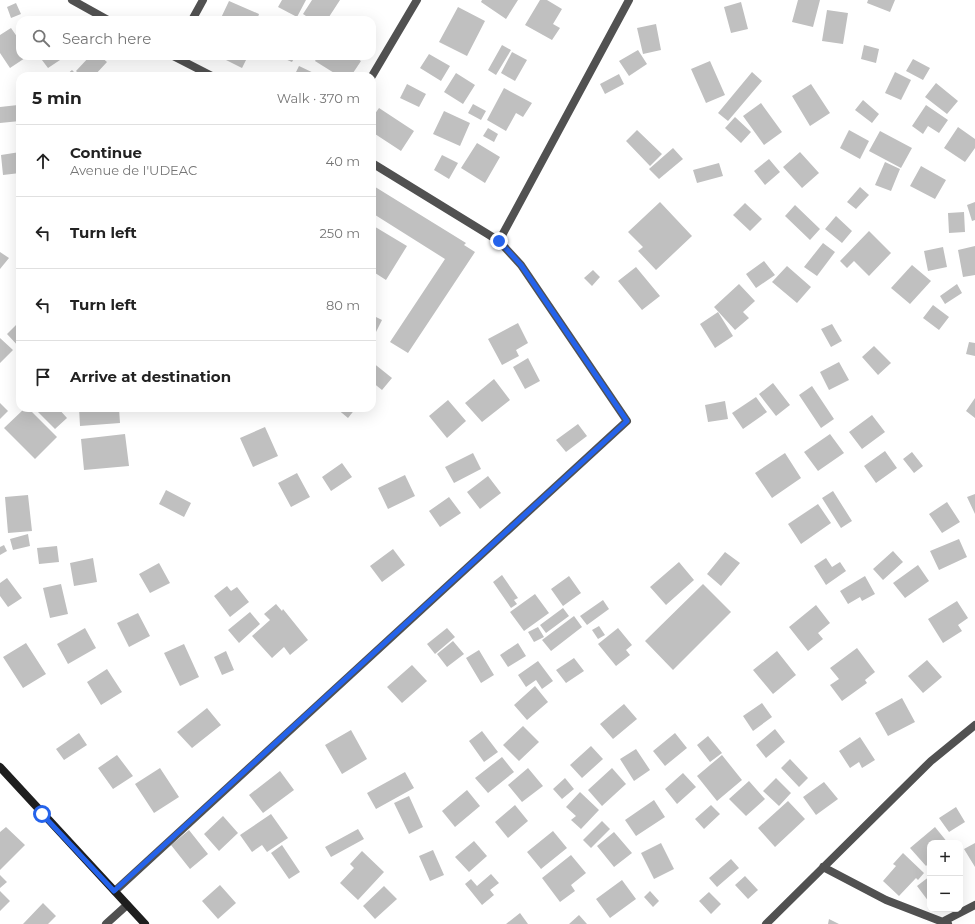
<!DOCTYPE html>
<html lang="en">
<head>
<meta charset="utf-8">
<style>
	body { margin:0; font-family:Montserrat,sans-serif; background:#f6f6f6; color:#222 }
	.controls { position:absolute; right:12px; bottom:12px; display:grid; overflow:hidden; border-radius:8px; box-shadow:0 4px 16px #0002 }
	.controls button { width:36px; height:36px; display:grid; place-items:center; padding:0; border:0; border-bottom:1px solid #e0e0e0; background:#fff; color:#222; font:20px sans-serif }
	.stop { position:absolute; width:12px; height:12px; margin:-9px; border:3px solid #2563eb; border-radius:50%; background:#fff }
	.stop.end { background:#2563eb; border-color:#fff; box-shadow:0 1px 4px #0008 }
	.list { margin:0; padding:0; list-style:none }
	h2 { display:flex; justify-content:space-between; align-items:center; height:52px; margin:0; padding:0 16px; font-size:17px }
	h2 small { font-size:13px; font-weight:400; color:#767676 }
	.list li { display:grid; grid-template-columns:26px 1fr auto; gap:12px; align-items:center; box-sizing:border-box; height:72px; padding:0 16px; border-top:1px solid #e0e0e0 }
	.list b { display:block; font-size:15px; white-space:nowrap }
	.list p { margin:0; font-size:13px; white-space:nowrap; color:#767676 }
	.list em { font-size:13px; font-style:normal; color:#767676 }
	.icon { flex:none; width:22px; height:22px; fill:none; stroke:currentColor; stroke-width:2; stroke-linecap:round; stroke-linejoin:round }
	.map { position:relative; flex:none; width:975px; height:924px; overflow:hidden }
	.search { position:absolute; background:#fff; box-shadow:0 4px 16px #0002; left:16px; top:16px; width:360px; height:44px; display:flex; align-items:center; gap:10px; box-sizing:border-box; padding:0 14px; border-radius:12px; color:#767676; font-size:15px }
	.panel { position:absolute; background:#fff; box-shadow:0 4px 16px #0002; left:16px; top:72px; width:360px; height:340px; border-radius:12px }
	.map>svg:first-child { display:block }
	.building { fill:#c0c0c0 }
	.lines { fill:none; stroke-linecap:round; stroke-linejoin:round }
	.street { stroke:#515151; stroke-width:8 }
	.secondary { stroke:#1e1e1e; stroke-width:8 }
	.route { stroke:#2563eb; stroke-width:5 }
</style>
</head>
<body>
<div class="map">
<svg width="975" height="924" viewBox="0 0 975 924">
	<rect width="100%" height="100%" fill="#fff"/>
	<path class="building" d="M282,0H306L297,17L278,7Z
		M312,0H340L327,20H312L303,14Z
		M482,0H518L506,19L481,2Z
		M540,0H547L562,9L553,24L560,28L552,40L525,25Z
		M798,0H820L813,27L792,22Z
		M868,0H895L890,12L867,3Z
		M229,1L259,14L257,20H220Z
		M741,2L748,29L731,33L724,7Z
		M16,3L21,14L11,18L7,7Z
		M458,7L485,21L467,56L439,42Z
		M827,10L848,13L843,44L822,41Z
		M656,24L661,50L643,54L637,28Z
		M11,28L20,41V56H28L10,68L0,53V35Z
		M502,45L511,50L496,75L488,70Z
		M864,45L879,49L876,63L861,59Z
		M638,50L647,64L629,76L619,61Z
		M512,52L527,60L515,81L501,73Z
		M429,54L450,66L441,81L420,68Z
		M39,56H62L63,58L48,68Z
		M90,56H100L107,62L94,76H81L76,71Z
		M218,56H248L242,68Z
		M278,56H295L292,62Z
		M318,56H353L361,61L351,76H339L315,61Z
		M913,59L930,68L923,80L906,71Z
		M710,61L725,95L706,103L691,69Z
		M299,66L320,76H294Z
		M72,70L78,76H65Z
		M752,72L762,81L728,121L718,113Z
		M895,72L911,80L901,100L885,93Z
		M456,73L475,85L463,104L444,92Z
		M619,74L624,84L605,94L600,84Z
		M936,83L958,101L947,114L925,97Z
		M407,84L426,94L419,107L400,98Z
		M811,84L830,113L810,126L792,96Z
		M504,88L532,103L523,117L516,113L506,131L487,120Z
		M863,100L879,114L872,123L855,110Z
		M761,103L782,132L764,145L743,116Z
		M473,104L486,111L481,120L468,113Z
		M18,105L20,121L0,123V107Z
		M926,105L948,120L939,133L928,126L923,134L912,126Z
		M379,108L414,131L401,151L372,132V118Z
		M444,111L470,123L460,146L433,134Z
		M735,117L751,132L741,143L725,128Z
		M958,127L975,139V148L965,162L944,148Z
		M488,128L498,134L494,142L483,136Z
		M637,130L662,154L650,166L626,141Z
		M849,130L869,141L860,159L840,148Z
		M880,131L912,148L901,168L869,151Z
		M477,143L500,157L485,183L461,168Z
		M673,148L683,159L659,179L649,169Z
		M20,152V173L3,175L1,155Z
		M800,152L819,173L802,188L783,167Z
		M442,155L458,163L449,179L434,170Z
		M769,159L780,172L765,185L754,171Z
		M885,162L900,169L891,191L875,185Z
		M719,163L723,176L697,183L693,170Z
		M921,166L946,180L935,199L910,186Z
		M372,185L466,243L464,245L475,252L408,353L390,342L445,259L372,213Z
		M860,187L869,195L856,209L847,202Z
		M660,202L692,236L656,270L638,251L643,247L628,232Z
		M975,202V220L972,221L967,205Z
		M745,203L762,219L750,231L733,215Z
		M795,205L820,229L810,240L785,216Z
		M964,212L965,232L949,233L948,213Z
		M836,216L852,231L842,243L825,229Z
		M372,225L407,246L386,280L372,271Z
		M869,231L891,253L869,276L854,261L847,268L840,261Z
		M823,243L835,252L817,276L804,267Z
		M975,246V275L963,277L958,250Z
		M943,247L947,267L928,271L924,251Z
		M0,252L9,258L0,269Z
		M764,261L775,275L756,288L746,274Z
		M912,265L931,281L910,304L891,288Z
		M787,266L811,287L797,303L772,282Z
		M636,267L660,296L642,310L618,281Z
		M593,270L600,277L592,286L584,278Z
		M739,284L755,301L743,312L749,318L735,330L714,307Z
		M957,284L962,293L945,304L940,296Z
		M933,305L949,317L939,330L923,318Z
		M718,312L733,336L715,348L700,324Z
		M372,315L382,320L372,340Z
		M518,323L528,343L516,350L519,356L502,365L488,339Z
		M17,324L20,327V348L7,334Z
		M832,324L842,341L831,347L821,329Z
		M0,338L13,350L0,363Z
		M969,342L975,343V356L966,354Z
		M874,346L891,363L878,375L862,357Z
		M528,358L540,381L525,389L513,367Z
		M372,362L392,378L382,390L372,382Z
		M839,362L849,380L829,390L820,372Z
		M494,379L510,400L482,422L465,403Z
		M773,383L790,405L776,416L759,394Z
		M812,386L834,419L821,428L799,395Z
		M756,397L767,412L743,429L732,413Z
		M975,398V418L966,411Z
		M448,400L466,421L447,438L429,416Z
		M725,401L728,419L708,422L705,405Z
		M0,403L8,411L0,419Z
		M25,408H28L57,437L35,459L4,428Z
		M36,408H58L67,418L55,429L35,409Z
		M79,408H119L120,423L80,426Z
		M336,408H356L348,418Z
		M872,415L885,432L862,449L849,432Z
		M578,424L587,436L566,452L556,440Z
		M265,427L278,456L253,467L240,438Z
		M125,434L129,466L84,470L81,439Z
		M830,434L844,453L818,471L804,452Z
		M885,451L897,468L876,483L864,466Z
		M912,452L923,466L914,473L903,459Z
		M473,453L481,469L454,483L445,467Z
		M785,453L801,478L772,498L755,473Z
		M342,463L352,477L331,491L322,477Z
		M297,473L310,497L291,507L278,483Z
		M405,475L415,496L388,509L378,488Z
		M488,476L501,493L480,509L467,492Z
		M166,490L191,503L184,517L159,504Z
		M833,491L852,521L841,528L822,498Z
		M975,494V514L967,497Z
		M28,495L32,531L8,533L5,497Z
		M449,497L461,513L440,527L429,511Z
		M947,502L960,522L942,533L929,514Z
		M818,504L831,523L801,544L788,524Z
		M28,534L30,546L13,550L10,539Z
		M959,539L967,557L939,570L930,551Z
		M4,545L7,551L0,555V547Z
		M57,546L59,562L39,564L37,548Z
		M393,549L405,565L382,582L370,566Z
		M893,551L903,562L883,580L873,569Z
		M725,552L740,563L721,586L707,574Z
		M93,558L97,582L74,586L70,563Z
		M826,558L832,567L840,562L846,571L826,585L814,566Z
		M679,562L694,580L666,605L650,587Z
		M159,563L170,583L150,593L139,574Z
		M918,565L929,581L905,598L893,583Z
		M502,575L518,598L514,600L517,604L511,608L493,582Z
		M569,576L581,593L563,606L551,589Z
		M865,576L875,594L862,601L860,597L848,604L840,591Z
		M7,578L22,598L8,607L0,596V583Z
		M61,584L68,614L50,618L43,588Z
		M703,584L731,612L673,670L645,641Z
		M227,586L231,591L237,587L249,602L230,617L214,596Z
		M535,594L549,613L524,631L510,612Z
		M603,600L609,609L587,625L580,616Z
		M957,601L968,618L958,625L962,631L943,643L928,619Z
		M276,604L282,611L283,609L308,640L290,655L284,647L272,658L252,636L270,620L264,614Z
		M816,605L830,623L818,633L823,639L808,651L789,627Z
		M563,608L569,616L546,633L540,625Z
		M250,612L260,624L239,643L228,630Z
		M138,613L150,636L129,647L117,623Z
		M574,616L582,627L551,651L542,640Z
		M599,626L605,635L598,639L592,630Z
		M538,627L544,637L534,642L528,632Z
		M85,628L96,648L68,664L57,644Z
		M447,628L455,637L435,654L427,644Z
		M618,628L632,645L626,650L630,655L616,666L598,644Z
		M453,641L464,654L447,667L437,654Z
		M26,643L46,674L23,688L3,657Z
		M518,643L526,656L508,667L500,655Z
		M184,644L199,677L180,686L164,653Z
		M857,648L875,672L865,680L867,683L842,701L830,685L839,679L830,668Z
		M479,650L494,675L481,683L466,658Z
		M226,651L234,670L222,675L214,657Z
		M777,651L796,675L773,694L753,670Z
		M574,658L584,671L566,683L556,670Z
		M927,660L942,677L923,693L908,676Z
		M538,661L553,681L542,689L536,680L526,687L518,675Z
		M412,665L427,681L402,703L387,687Z
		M107,669L122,692L101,705L87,682Z
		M535,686L548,702L527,720L514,705Z
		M902,698L915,722L888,736L875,713Z
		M762,703L772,717L753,731L743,716Z
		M624,704L637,719L613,739L600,724Z
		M207,708L221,725L192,748L177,732Z
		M523,726L539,742L519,761L503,745Z
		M775,729L785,742L766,758L756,745Z
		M351,730L367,759L342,774L325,745Z
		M482,731L498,752L484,762L469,741Z
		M79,733L87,745L64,760L56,749Z
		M675,733L687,748L665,766L653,751Z
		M708,736L722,753L710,762L697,745Z
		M860,737L875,760L862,768L859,762L850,768L839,751Z
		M591,746L603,759L582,778L570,765Z
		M636,749L650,770L634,781L620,759Z
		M117,755L133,776L113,789L98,768Z
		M722,755L742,780L717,801L697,776Z
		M502,757L514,772L488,793L475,778Z
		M790,759L808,778L799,787L781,768Z
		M160,768L179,797L154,813L135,784Z
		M528,768L543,786L522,802L508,785Z
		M612,768L626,784L602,806L588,790Z
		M280,771L294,790L263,813L249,795Z
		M405,772L414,788L376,809L367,793Z
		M683,773L696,787L677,804L665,789Z
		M565,778L574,789L562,799L553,789Z
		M776,778L791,793L779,806L763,791Z
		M749,781L765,799L746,816L729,799Z
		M824,782L838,799L816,815L803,797Z
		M467,790L480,806L455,827L442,811Z
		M580,792L599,810L581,829L571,820L576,816L566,807Z
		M409,796L423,827L409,834L394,803Z
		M654,800L665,817L636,836L625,820Z
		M788,801L805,819L775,847L758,828Z
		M515,805L528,821L508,838L495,822Z
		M711,805L720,814L704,829L695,819Z
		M956,807L965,822L949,832L939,818Z
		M271,814L288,838L267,852L262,845L252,852L240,835Z
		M223,816L238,833L219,851L204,834Z
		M602,821L610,829L591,848L583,840Z
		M6,827L25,845L0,870V832Z
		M935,827L948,843H930V862L926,866L910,848Z
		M358,829L364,839L331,857L325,847Z
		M189,830L208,854L190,869L171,845Z
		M553,831L567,848L541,869L527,852Z
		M614,832L632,853L614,867L597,846Z
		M474,841L487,856L469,872L455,857Z
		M661,843L674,869L654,879L641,853Z
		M975,843V867L964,849Z
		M282,845L300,872L289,879L271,853Z
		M433,850L444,875L430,881L419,856Z
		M362,851L384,872L358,900L340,883L354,868L350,864Z
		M903,853L924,873L918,880L916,878L899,896L883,881L896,866L893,864Z
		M571,855L586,873L571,885L575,891L560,902L542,878Z
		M731,859L739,868L717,887L709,878Z
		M491,874L499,883L490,890L494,895L482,905L465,884L471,879L477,886Z
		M0,875L7,882L0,888Z
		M745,876L758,890L748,899L735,885Z
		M930,876V901L929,902L917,886Z
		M622,880L636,899L610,918L596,899Z
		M220,885L236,903L218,919L202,901Z
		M384,886L397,899L375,919L363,906Z
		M0,891L10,901L0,911Z
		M650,891L659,901L653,907L644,897Z
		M709,892L721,904L711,914L699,901Z
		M43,903L56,916L48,924H23Z
		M520,913L528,924H506Z
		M579,915L587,924H569Z
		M829,919L839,924H828Z"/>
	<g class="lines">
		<path class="street" d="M72,0L108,20
			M192,20L203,0
			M173,56L212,76
			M372,76L417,0
			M499,241L629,0
			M823,867L886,900L948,924
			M115,891L627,421L521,265L499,241L372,163
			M942,922L975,905
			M106,924L127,905
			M766,924L931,761L975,725"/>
		<path class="secondary" d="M0,767L145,924"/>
	</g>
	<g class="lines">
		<path class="route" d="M42,814L114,891L627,421L521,265L499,241"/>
	</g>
</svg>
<div class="controls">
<button>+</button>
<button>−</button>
</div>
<div class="stop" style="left:42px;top:814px"></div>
<div class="stop end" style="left:499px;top:241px"></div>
<div class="search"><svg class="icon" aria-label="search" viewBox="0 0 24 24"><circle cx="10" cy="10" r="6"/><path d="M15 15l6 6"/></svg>Search here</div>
<section class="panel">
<h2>5 min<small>Walk · 370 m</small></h2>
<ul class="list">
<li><svg class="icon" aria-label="ahead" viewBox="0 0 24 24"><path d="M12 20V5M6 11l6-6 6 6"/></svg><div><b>Continue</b><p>Avenue de I'UDEAC</p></div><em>40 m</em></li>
<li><svg class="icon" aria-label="left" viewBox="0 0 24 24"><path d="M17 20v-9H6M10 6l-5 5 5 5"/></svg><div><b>Turn left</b></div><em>250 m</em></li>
<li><svg class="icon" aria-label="left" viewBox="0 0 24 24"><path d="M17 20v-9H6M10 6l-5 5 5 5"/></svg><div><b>Turn left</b></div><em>80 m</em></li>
<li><svg class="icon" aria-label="arrive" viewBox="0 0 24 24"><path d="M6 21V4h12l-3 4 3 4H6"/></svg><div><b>Arrive at destination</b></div></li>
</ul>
</section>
</div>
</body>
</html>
